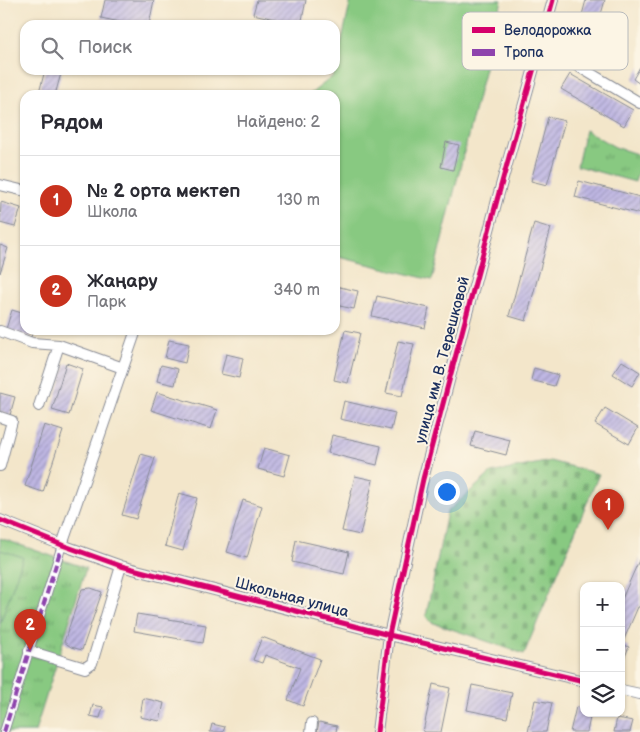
<!DOCTYPE html>
<html lang="ru">
<head>
<meta charset="utf-8">
<style>
	body { margin:0; font-family:"Balsamiq Sans",sans-serif; background:#f7f7f7; color:#2b2b33 }
	.controls { position:absolute; right:15px; bottom:15px; display:grid; overflow:hidden; border-radius:10px; box-shadow:0 1px 4px #0004 }
	.controls button { width:45px; height:45px; display:grid; place-items:center; padding:0; border:0; border-bottom:1px solid #e1e1e2; background:#fff; color:#2b2b33; font:25px sans-serif }
	.you { position:absolute; left:446px; top:491px; width:18px; height:18px; margin:-12px; border:4px solid #fff; border-radius:50%; background:#1a73e8; box-shadow:0 0 0 8px #1a73e833 }
	.badge { display:grid; place-items:center; width:32px; height:32px; border-radius:50%; background:#c8321e; color:#fff; font-size:16px; font-weight:700 }
	.pin { position:absolute; translate:-50% -41px; filter:drop-shadow(0 1px 2px #0008) }
	.pin::after { content:''; position:absolute; top:26px; width:18px; height:15px; background:inherit; clip-path:polygon(0 0,100% 0,50% 100%) }
	.list { margin:0; padding:0; list-style:none }
	h2 { display:flex; justify-content:space-between; align-items:center; height:65px; margin:0; padding:0 20px; font-size:21px }
	h2 small { font-size:16px; font-weight:400; color:#7c7c81 }
	.list li { display:grid; grid-template-columns:32px 1fr auto; gap:15px; align-items:center; box-sizing:border-box; height:90px; padding:0 20px; border-top:1px solid #e1e1e2 }
	.list b { display:block; font-size:19px; white-space:nowrap }
	.list p { margin:0; font-size:16px; white-space:nowrap; color:#7c7c81 }
	.list em { font-size:16px; font-style:normal; color:#7c7c81 }
	.icon { flex:none; width:28px; height:28px; fill:none; stroke:currentColor; stroke-width:2; stroke-linecap:round; stroke-linejoin:round }
	.map { position:relative; flex:none; width:640px; height:732px; overflow:hidden }
	.search { position:absolute; background:#fff; box-shadow:0 1px 4px #0004; left:20px; top:20px; width:320px; height:55px; display:flex; align-items:center; gap:12px; box-sizing:border-box; padding:0 18px; border-radius:15px; color:#7c7c81; font-size:19px }
	.panel { position:absolute; background:#fff; box-shadow:0 1px 4px #0004; left:20px; top:90px; width:320px; height:245px; border-radius:15px }
	.map>svg:first-child { display:block }
	.grass { fill:url(#grass-tufts); stroke:#527c70 }
	.cemetery { fill:url(#cemetery-stones); stroke:#527c70 }
	.garden { fill:#88c981; stroke:#527c70 }
	.building { fill:url(#building-hatch) }
	.lines { fill:none; stroke-linecap:round; stroke-linejoin:round }
	.pedestrian-casing { stroke:#878a94; stroke-width:10 }
	.minor-casing { stroke:#878a94; stroke-width:12 }
	.pedestrian { stroke:#fff; stroke-width:8 }
	.minor { stroke:#fff; stroke-width:10 }
	.quiet { stroke:#8e44ad; stroke-width:4; stroke-dasharray:8 4; stroke-linecap:butt }
	.cycleway-casing { stroke:#fcf5e5; stroke-width:8 }
	.cycleway { stroke:#d6006c; stroke-width:5 }
	.labels { text-anchor:middle; stroke-width:4; stroke-linejoin:round; paint-order:stroke }
	.street-label { font-size:15px; fill:#1b2f5e; stroke:#fcf5e5 }
	.key { fill:#fcf5e5; stroke:#b8babc; stroke-width:1 }
	.key-label { font-size:14px; fill:#1b2f5e }
</style>
</head>
<body>
<div class="map">
<svg width="640" height="732" viewBox="0 0 640 732">
	<defs>
		<pattern id="grass-tufts" width="24" height="20" patternUnits="userSpaceOnUse" patternTransform="scale(1.25)"><rect width="24" height="20" fill="#88c981"/><path d="M3 7l-1-3M5 7V3M7 7l1-3M15 17l-1-3M17 17v-4M19 17l1-3" fill="none" stroke="#6ea46d"/></pattern>
		<pattern id="cemetery-stones" width="16" height="16" patternUnits="userSpaceOnUse" patternTransform="scale(1.25)"><rect width="16" height="16" fill="#88c981"/><path d="M2 7V4a2 2 0 0 1 4 0v3zM10 15v-3a2 2 0 0 1 4 0v3z" fill="#6ea46d"/></pattern>
		<pattern id="building-hatch" width="6" height="6" patternUnits="userSpaceOnUse" patternTransform="scale(1.25)"><rect width="6" height="6" fill="#bfb7e3"/><path d="M-1 1l2-2M0 6l6-6M5 7l2-2" fill="none" stroke="#9a95bb"/></pattern>
	</defs>
	<rect width="100%" height="100%" fill="#fcf5e5"/>
	<filter id="ink" filterUnits="userSpaceOnUse"><feTurbulence type="fractalNoise" baseFrequency=".02" numOctaves="2"/><feDisplacementMap in="SourceGraphic" scale="10" xChannelSelector="R" yChannelSelector="G"/><feConvolveMatrix kernelMatrix="1 2 1 2 8 2 1 2 1" color-interpolation-filters="sRGB"/></filter>
	<filter id="wash" filterUnits="userSpaceOnUse"><feTurbulence type="fractalNoise" baseFrequency=".0096" numOctaves="4" result="noise"/><feDisplacementMap in="SourceGraphic" scale="20" xChannelSelector="R" yChannelSelector="G"/><feGaussianBlur stdDeviation="1.12" result="paint"/><feColorMatrix in="noise" values="0 0 0 0 0 0 0 0 0 0 0 0 0 0 0 0 0 1.4 0 .05"/><feComposite in="paint" operator="in"/></filter>
	<g filter="url(#wash)">
		<rect width="100%" height="100%" fill="#f3e6ca"/>
		<path class="grass" d="M585,130L615,147L640,155V165L635,182L577,166Z
			M0,538L86,568L35,732H0Z"/>
		<path class="cemetery" d="M550,461L599,474L524,654L431,622L426,616L447,512L491,473Z"/>
		<path class="garden" d="M351,0H502L432,280L335,256V95H309L332,77L335,70Z
			M0,550L23,557L0,624Z"/>
		<g id="blocks">
			<path class="building" d="M105,0H154L149,25H134L101,18Z
				M257,0H306L301,25L253,14Z
				M586,0H605L591,50L574,45Z
				M640,67V84L633,79Z
				M45,70H62L55,95L39,93Z
				M570,74L633,110L624,126L561,89Z
				M548,117L565,121L547,185L531,181Z
				M446,142L459,145L453,170L441,167Z
				M579,181L640,197V214L575,197Z
				M1,202L21,208L15,227L0,223Z
				M534,223L551,228L526,321L509,316Z
				M0,245L8,248L0,273Z
				M335,286L358,291L354,309L335,305Z
				M377,296L429,308L425,328L372,316Z
				M12,310L25,314V330H33L31,337L6,329Z
				M345,330L360,333L348,383L334,380Z
				M169,340L189,344L185,363L165,358Z
				M398,341L414,344L402,396L386,393Z
				M226,354L243,358L239,378L221,374Z
				M622,361L640,372L632,386L613,374Z
				M66,363L83,369L69,415L52,410Z
				M161,365L178,369L175,385L157,381Z
				M534,368L558,375L554,386L531,380Z
				M157,392L217,410L211,429L151,410Z
				M0,393L15,397L10,415L0,412Z
				M344,401L395,413L391,430L340,419Z
				M605,408L638,428L629,444L595,424Z
				M44,425L63,431L43,492L25,486Z
				M475,431L510,440L506,455L471,446Z
				M332,435L381,446L377,465L328,453Z
				M264,448L290,455L284,476L258,469Z
				M141,454L155,458L136,519L122,515Z
				M355,476L373,480L360,535L342,531Z
				M179,493L197,498L183,551L165,546Z
				M243,500L262,506L247,558L227,552Z
				M296,540L349,552L344,574L292,562Z
				M640,558V607H638L622,644L629,647L621,666V601Z
				M91,588L102,592L82,650L71,647L64,642L82,589Z
				M137,614L206,625L203,643L134,631Z
				M262,637L320,659L303,706L288,700L300,668L265,655L262,663L253,660Z
				M433,684L450,688L441,732H423Z
				M472,685L512,693L507,718L467,710Z
				M143,698L164,703L160,721L140,717Z
				M535,700L552,703L546,732H528Z
				M93,705L103,707L100,718L90,716Z
				M576,707L584,708V713H591L587,732H570Z
				M617,718L633,721L630,732H614Z
				M319,722L337,726L336,732H317Z
				M212,724L225,727L223,732H210Z"/>
		</g>
	</g>
	<g filter="url(#ink)">
		<use href="#blocks" fill-opacity="0" stroke="#878a94" stroke-width="1"/>
		<g class="lines">
			<g class="pedestrian-casing">
				<path id="pedestrian" d="M4,732L62,545"/>
			</g>
			<g class="minor-casing">
				<path id="minor" d="M541,44L640,103
					M0,185L25,191
					M0,331L32,343L59,345L123,368
					M39,406L59,345
					M0,417L12,421L0,466
					M0,520L62,545L121,566L389,635L584,681
					M62,545L136,330
					M29,651L85,668L92,663L121,566
					M621,690L640,694
					M311,732L312,723
					M377,732L389,635L423,479L497,200L553,0"/>
			</g>
			<use href="#pedestrian" class="pedestrian"/>
			<use href="#minor" class="minor"/>
			<path class="quiet" d="M4,732L62,545"/>
			<g class="cycleway-casing">
				<path id="cycleway" d="M0,520L62,545L121,566L389,635L584,681
					M377,732L389,635L423,479L497,200L553,0"/>
			</g>
			<use href="#cycleway" class="cycleway"/>
		</g>
	</g>
	<g class="labels">
		<g class="street-label">
			<text transform="translate(442 360) rotate(-75)" y="5">улица им. В. Терешковой</text>
			<text transform="translate(292 597) rotate(15)" y="5">Школьная улица</text>
		</g>
	</g>
	<rect x="462" y="12" width="166" height="58" rx="8" class="key"/>
	<rect x="472" y="27" width="23" height="6" fill="#d6006c"/>
	<rect x="472" y="49" width="23" height="7" fill="#8e44ad"/>
	<g class="key-label">
		<text x="504" y="35">Велодорожка</text>
		<text x="504" y="57">Тропа</text>
	</g>
</svg>
<div class="controls">
<button>+</button>
<button>−</button>
<button><svg class="icon" aria-label="layers" viewBox="0 0 24 24"><path d="M12 4l9 5-9 5-9-5zM3 14l9 5 9-5"/></svg></button>
</div>
<div class="you"></div>
<div class="pin badge" style="left:608px;top:530px">1</div>
<div class="pin badge" style="left:30px;top:650px">2</div>
<div class="search"><svg class="icon" aria-label="search" viewBox="0 0 24 24"><circle cx="10" cy="10" r="6"/><path d="M15 15l6 6"/></svg>Поиск</div>
<section class="panel">
<h2>Рядом<small>Найдено: 2</small></h2>
<ul class="list">
<li><span class="badge">1</span><div><b>№ 2 орта мектеп</b><p>Школа</p></div><em>130 m</em></li>
<li><span class="badge">2</span><div><b>Жаңару</b><p>Парк</p></div><em>340 m</em></li>
</ul>
</section>
</div>
</body>
</html>
